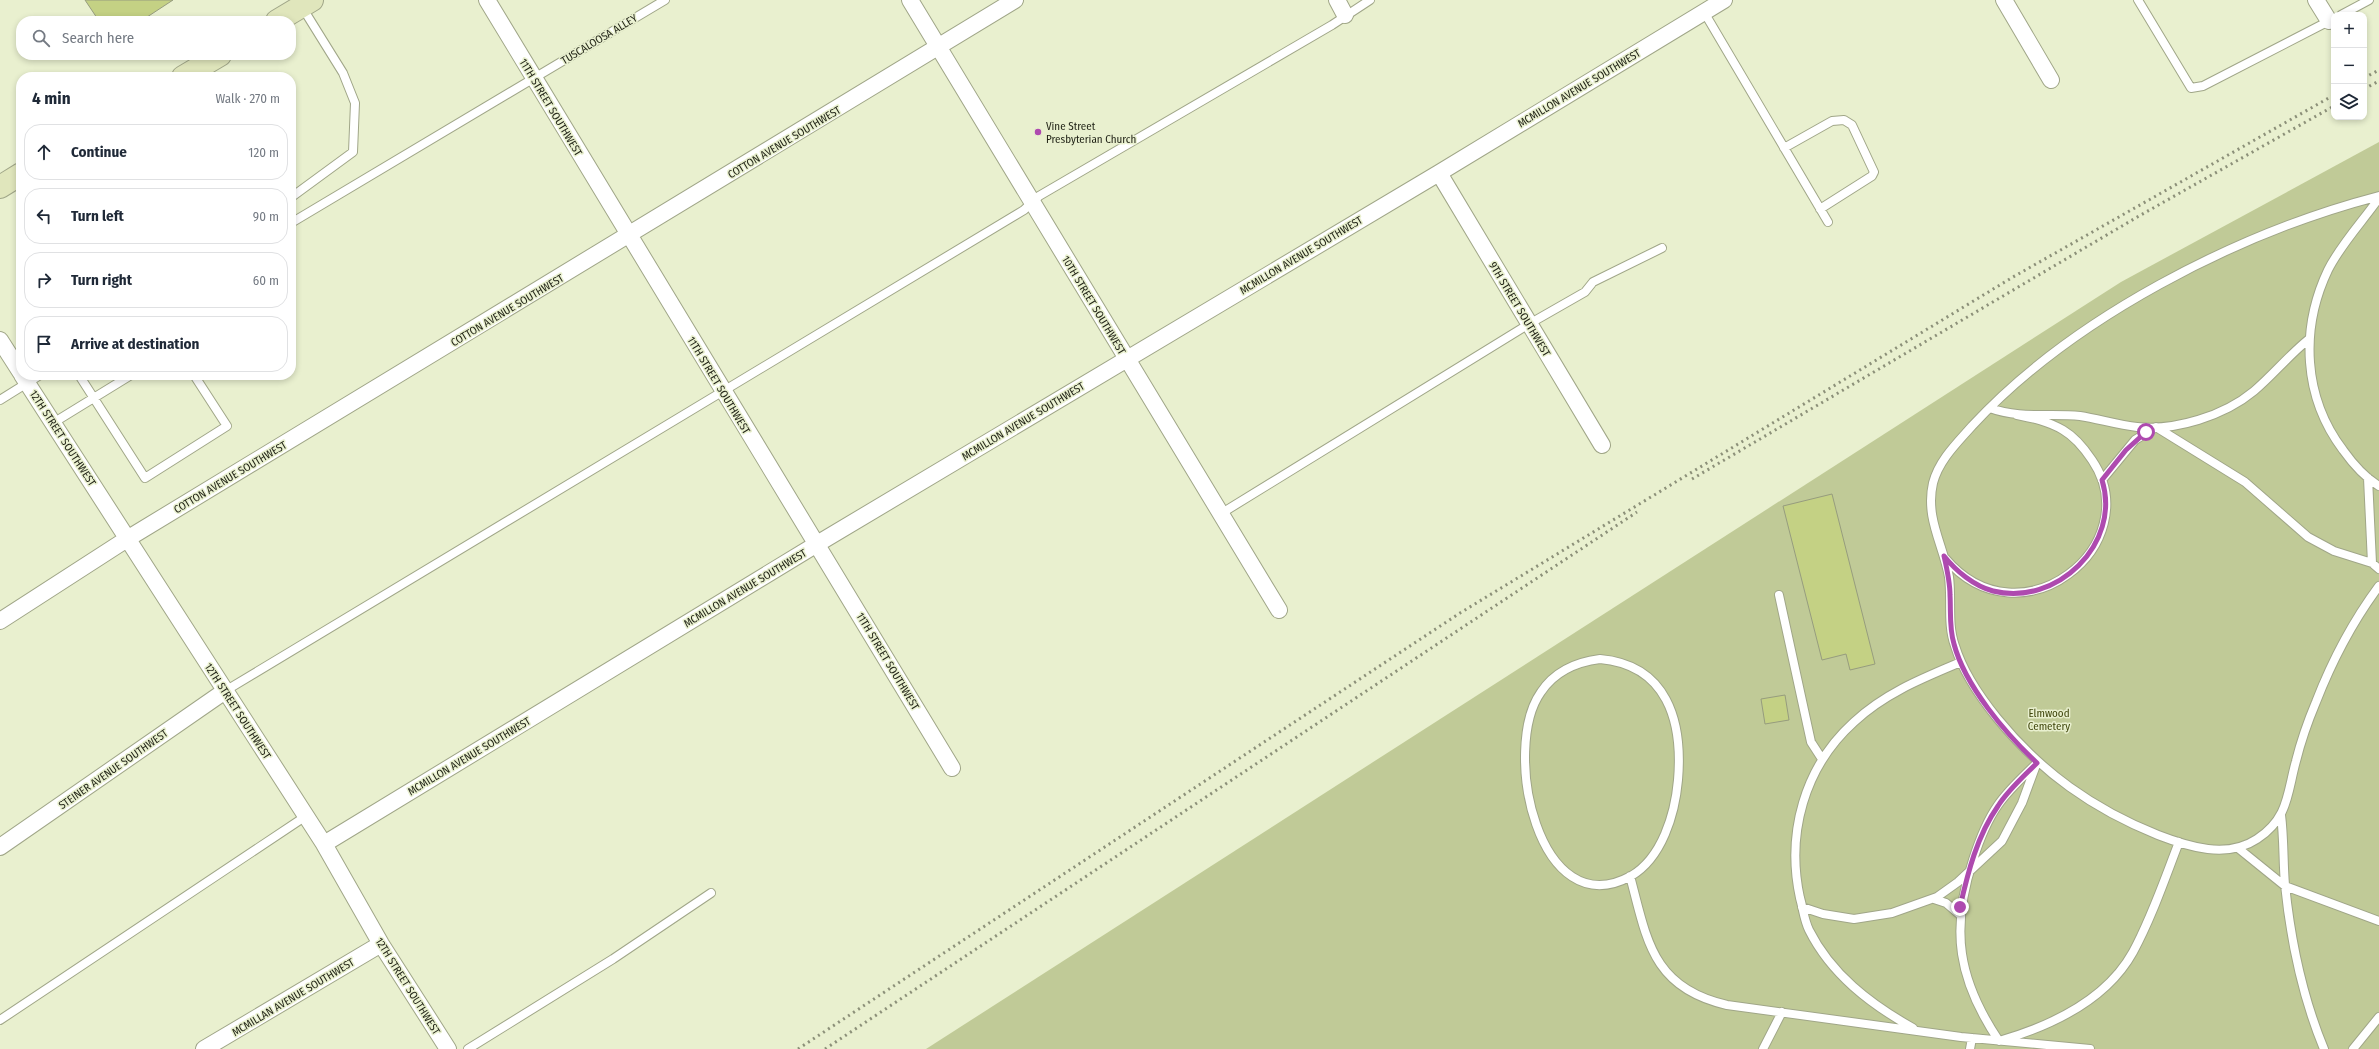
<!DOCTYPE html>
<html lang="en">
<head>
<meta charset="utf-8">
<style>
	body { margin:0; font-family:"Fira Sans Condensed",sans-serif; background:#f2f2f3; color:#1f2937 }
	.controls { position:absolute; right:12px; top:12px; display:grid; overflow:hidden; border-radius:8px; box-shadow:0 2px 6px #0003 }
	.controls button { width:36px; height:36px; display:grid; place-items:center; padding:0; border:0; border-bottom:1px solid #e0e1e3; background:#fff; color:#1f2937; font:20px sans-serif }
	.stop { position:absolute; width:12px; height:12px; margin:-9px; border:3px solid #ae4aaf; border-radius:50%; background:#fff }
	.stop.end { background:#ae4aaf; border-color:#fff; box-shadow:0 1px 4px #0008 }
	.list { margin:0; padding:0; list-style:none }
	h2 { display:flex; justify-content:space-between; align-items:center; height:52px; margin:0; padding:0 16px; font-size:17px }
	h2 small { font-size:13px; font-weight:400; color:#747a83 }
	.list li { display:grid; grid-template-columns:26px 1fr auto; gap:12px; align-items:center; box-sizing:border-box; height:56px; margin:0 8px 8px; padding:0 8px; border:1px solid #e0e1e3; border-radius:16px }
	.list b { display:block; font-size:15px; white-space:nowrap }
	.list em { font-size:13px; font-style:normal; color:#747a83 }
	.icon { flex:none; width:22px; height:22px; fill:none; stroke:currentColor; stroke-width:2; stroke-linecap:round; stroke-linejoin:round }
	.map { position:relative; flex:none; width:2379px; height:1049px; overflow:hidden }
	.search { position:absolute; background:#fff; box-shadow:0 2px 6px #0003; left:16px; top:16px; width:280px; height:44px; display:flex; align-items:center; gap:10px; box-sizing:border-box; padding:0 14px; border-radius:16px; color:#747a83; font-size:15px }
	.panel { position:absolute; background:#fff; box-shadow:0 2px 6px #0003; left:16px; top:72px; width:280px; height:308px; border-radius:16px }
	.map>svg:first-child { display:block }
	.green { fill:#c0ca97 }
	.building { fill:#c4d184; stroke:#969c7e }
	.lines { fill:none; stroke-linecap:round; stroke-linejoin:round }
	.lane-casing { stroke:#a0a688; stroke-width:10 }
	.street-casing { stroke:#a0a688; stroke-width:18 }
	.secondary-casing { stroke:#a0a688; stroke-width:24 }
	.lane { stroke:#fff; stroke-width:8 }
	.street { stroke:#fff; stroke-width:16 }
	.secondary { stroke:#e0e6bc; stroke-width:22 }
	.rail { stroke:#8c9079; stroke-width:3; stroke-dasharray:2 4; stroke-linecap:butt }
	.route { stroke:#ae4aaf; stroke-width:5 }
	.poi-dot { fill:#ae4aaf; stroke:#e9f0cf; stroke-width:1.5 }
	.labels { text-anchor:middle; stroke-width:3; stroke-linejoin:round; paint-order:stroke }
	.street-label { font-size:11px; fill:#1f2115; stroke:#e9f0cf }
	.poi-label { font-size:11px; fill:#1f2115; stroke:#e9f0cf; text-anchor:start }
	.park-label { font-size:11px; fill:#3f460c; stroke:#e9f0cf }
</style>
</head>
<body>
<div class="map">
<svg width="2379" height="1049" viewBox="0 0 2379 1049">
	<rect width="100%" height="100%" fill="#e9f0cf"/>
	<path class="green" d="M2379,142V1049H926L2121,282Z"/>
	<path class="building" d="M85,0H173L141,21H99Z
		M1832,494L1875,664L1850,670L1846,654L1822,660L1783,506Z
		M1785,695L1789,720L1765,724L1761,699Z"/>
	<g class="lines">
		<g class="lane-casing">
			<path id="lane" d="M2138,0L2191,88L2203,86L2331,20
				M1704,12L1828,222
				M2341,15L2369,0
				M1784,148L1832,121L1844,120L1852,125L1874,172L1872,176L1820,209
				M293,196L353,152L355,103L343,73L302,7
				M2379,196C2237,233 2072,318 1972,426C1957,443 1939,460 1933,483C1925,518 1943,544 1949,577C1952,600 1947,624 1955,646C1963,672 1980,697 1997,718C2041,772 2093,809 2158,835C2189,847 2227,859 2257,839C2289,818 2287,793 2296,761C2301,741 2308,721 2316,702C2332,661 2353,621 2379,586
				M2379,198C2363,221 2341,244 2328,270C2300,329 2303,397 2343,450C2353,464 2364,477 2379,486
				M291,223L665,0
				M79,375L145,478L227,426L194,375
				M0,400L40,375
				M1990,408C2019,419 2050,413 2080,416C2099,419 2118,425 2137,427C2175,431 2224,416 2254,391C2273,375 2289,355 2309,339
				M53,423L131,375
				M2368,478L2372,563
				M2102,480L2135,440L2156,427L2245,482L2308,537L2334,551L2372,563L2379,569
				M1222,513L1529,324L1585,292L1593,282L1662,248
				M1945,558C2021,648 2149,544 2092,460C2084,448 2075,437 2063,430C2048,421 2032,418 2017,415
				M1779,595L1811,742L1822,759
				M1600,659C1667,665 1683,721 1678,780C1675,814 1662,858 1631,876C1538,927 1501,748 1541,692C1555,671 1576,662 1600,659Z
				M225,691L1024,210L1039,196L1332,25L1370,0
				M2037,763C2024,776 2009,789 1998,805C1986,822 1979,841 1973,860C1950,930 1958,980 1999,1041C2051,1026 2106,1001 2133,952C2152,917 2165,878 2179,842
				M2281,815C2284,838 2283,862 2285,885C2291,943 2302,996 2324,1049
				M2238,848L2285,886L2379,921
				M1630,876C1647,940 1652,988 1727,1005L1961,1037L2090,1049
				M1934,899L1946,903L1959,914
				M1802,907L1823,914L1854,919L1892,913L1937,897L1958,882L2002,841L2022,803L2036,765
				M0,1020L306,816
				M1913,1028C1870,1004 1831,974 1809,930C1804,920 1803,908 1800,898C1786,834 1804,767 1854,722C1885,693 1923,678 1961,662
				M468,1049L613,959L711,893
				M1763,1049L1782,1012
				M1970,1049L1972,1038
				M2353,1049L2379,1017"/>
		</g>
		<g class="street-casing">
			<path id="street" d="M487,0L952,768
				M910,0L1279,610
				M1337,0L1345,15
				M2004,0L2051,80
				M2316,0L2329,21
				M1439,173L1602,445
				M0,340L21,373
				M22,375L324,844L381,944L448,1049
				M0,621L127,539L1015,0
				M324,844L817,544L1439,173L1724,0
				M0,847L225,691
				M204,1049L381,944"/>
		</g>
		<g class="secondary-casing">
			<path id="secondary" d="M277,21L312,0
				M183,77L220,55
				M0,187L21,174"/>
		</g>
		<use href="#lane" class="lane"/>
		<use href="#street" class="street"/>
		<use href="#secondary" class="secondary"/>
		<path class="rail" d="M2364,78L2379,70
			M2364,89L2379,81
			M1692,479L2139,216L2334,106
			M798,1049L1460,613L2013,277L2334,95
			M825,1049L1637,512"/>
	</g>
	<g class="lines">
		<path class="route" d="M1960,907C1968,872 1977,836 1998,806C2008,790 2024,776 2037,763C2006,734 1965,686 1954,644C1949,628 1951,612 1950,595C1950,582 1947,569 1944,556C1956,571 1974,586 1993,591C2056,607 2122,544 2102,480L2126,450L2146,432"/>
	</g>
	<circle class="poi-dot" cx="1038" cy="132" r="4"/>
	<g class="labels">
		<g class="street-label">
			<text transform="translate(599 39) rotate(-31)" y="4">TUSCALOOSA ALLEY</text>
			<text transform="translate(1579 88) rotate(-31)" y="4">MCMILLON AVENUE SOUTHWEST</text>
			<text transform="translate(551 107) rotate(59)" y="4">11TH STREET SOUTHWEST</text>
			<text transform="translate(784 142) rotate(-31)" y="4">COTTON AVENUE SOUTHWEST</text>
			<text transform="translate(1301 255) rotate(-31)" y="4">MCMILLON AVENUE SOUTHWEST</text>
			<text transform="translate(1094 305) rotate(59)" y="4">10TH STREET SOUTHWEST</text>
			<text transform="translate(1520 309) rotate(59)" y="4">9TH STREET SOUTHWEST</text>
			<text transform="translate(507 310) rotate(-31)" y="4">COTTON AVENUE SOUTHWEST</text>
			<text transform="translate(719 385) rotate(59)" y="4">11TH STREET SOUTHWEST</text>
			<text transform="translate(1023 421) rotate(-31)" y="4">MCMILLON AVENUE SOUTHWEST</text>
			<text transform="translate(63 438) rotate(57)" y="4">12TH STREET SOUTHWEST</text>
			<text transform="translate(230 477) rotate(-31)" y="4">COTTON AVENUE SOUTHWEST</text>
			<text transform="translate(745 588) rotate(-31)" y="4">MCMILLON AVENUE SOUTHWEST</text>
			<text transform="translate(888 661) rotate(59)" y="4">11TH STREET SOUTHWEST</text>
			<text transform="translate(238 711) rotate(57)" y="4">12TH STREET SOUTHWEST</text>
			<text transform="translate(469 756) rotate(-31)" y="4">MCMILLON AVENUE SOUTHWEST</text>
			<text transform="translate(113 769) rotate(-35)" y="4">STEINER AVENUE SOUTHWEST</text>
			<text transform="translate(408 986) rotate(58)" y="4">12TH STREET SOUTHWEST</text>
			<text transform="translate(293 997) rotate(-31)" y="4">MCMILLAN AVENUE SOUTHWEST</text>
		</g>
		<g class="poi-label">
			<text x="1046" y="130">Vine Street<tspan x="1046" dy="13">Presbyterian Church</tspan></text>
		</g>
		<g class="park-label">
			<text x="2049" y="717">Elmwood<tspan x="2049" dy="13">Cemetery</tspan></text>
		</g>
	</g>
</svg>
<div class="controls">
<button>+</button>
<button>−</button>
<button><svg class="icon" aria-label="layers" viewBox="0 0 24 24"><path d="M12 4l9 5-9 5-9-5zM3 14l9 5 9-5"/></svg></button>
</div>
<div class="stop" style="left:2146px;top:432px"></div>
<div class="stop end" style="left:1960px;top:907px"></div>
<div class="search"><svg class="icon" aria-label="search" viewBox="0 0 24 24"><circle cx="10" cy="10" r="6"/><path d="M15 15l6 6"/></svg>Search here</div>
<section class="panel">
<h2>4 min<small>Walk · 270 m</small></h2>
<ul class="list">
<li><svg class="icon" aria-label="ahead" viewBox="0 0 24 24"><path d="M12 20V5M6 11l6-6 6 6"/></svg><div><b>Continue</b></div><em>120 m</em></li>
<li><svg class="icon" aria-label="left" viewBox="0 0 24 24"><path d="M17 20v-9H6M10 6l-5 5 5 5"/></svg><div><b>Turn left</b></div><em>90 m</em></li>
<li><svg class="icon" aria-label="right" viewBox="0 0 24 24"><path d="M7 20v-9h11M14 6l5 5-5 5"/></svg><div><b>Turn right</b></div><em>60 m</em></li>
<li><svg class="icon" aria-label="arrive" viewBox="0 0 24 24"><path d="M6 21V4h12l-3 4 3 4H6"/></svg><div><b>Arrive at destination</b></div></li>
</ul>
</section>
</div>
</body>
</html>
